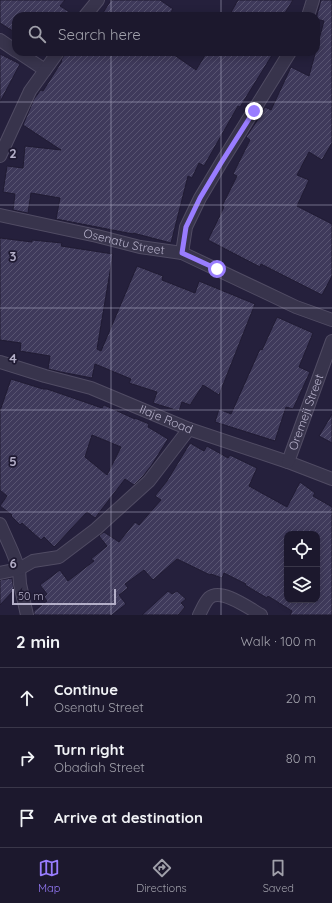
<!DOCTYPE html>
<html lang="en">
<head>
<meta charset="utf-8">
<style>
	body { margin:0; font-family:Quicksand,sans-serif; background:#252135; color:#f1f3f6 }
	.controls { position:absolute; right:12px; bottom:12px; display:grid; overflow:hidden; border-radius:8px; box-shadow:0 2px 10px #0003 }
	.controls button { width:36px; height:36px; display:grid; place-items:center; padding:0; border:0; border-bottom:1px solid #3a3749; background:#1c182d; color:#f1f3f6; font:20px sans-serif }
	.scale { position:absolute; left:12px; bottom:10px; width:104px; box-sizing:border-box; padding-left:4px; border:2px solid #b4afc8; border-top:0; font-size:11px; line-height:14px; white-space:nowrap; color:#b4afc8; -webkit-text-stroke:3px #1e1931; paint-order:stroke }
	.stop { position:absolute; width:12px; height:12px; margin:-9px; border:3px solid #997dff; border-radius:50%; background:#fff }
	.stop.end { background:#997dff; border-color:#fff; box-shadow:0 1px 4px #0008 }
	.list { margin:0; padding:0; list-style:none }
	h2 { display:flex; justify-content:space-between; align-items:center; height:52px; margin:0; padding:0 16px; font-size:17px }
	h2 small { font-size:13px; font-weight:400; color:#a0a0aa }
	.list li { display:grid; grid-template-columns:26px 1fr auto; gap:12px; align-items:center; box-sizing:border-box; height:60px; padding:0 16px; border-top:1px solid #3a3749 }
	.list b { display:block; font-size:15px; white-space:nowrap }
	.list p { margin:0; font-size:13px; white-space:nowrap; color:#a0a0aa }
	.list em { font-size:13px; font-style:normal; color:#a0a0aa }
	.icon { flex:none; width:22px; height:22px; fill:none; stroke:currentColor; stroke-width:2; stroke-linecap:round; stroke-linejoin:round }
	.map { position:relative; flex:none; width:332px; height:615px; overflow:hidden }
	.search { position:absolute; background:#1c182d; box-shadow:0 2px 10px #0003; left:12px; right:12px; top:12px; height:44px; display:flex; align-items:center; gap:10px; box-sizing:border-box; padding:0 14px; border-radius:12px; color:#a0a0aa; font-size:15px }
	.sheet { height:232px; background:#1c182d }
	nav { display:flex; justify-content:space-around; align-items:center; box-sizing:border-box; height:56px; border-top:1px solid #3a3749; background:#1c182d; font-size:11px; color:#a0a0aa }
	nav a { display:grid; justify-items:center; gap:2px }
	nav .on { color:#997dff }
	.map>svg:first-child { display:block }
	.building { fill:url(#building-hatch); stroke:#201b33; fill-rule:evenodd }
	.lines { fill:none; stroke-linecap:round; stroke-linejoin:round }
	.minor-casing { stroke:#514c64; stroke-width:14 }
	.minor { stroke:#38344c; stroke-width:12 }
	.route { stroke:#997dff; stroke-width:5 }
	.grid { fill:none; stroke:#b4afc8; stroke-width:1; stroke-opacity:0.55 }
	.labels { text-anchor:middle; stroke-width:3.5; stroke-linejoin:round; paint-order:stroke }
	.street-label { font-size:12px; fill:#b4afc8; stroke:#1e1931 }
	.grid-label { font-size:13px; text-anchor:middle; font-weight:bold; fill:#b4afc8; stroke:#1e1931; stroke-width:3.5; stroke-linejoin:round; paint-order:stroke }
</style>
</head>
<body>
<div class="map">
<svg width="332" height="615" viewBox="0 0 332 615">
	<defs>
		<pattern id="building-hatch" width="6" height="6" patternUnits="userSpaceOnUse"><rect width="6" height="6" fill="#3f3a5b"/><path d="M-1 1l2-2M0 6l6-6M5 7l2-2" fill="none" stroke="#585471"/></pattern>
	</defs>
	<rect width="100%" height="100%" fill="#25203c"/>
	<path class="building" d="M0,0H65L60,6L76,16H16V33L0,23Z
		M111,0H160L173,9L168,16H101Z
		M238,0H293L283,16H229Z
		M321,0H332V143L322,160L309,152L297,175L309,180L297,206L332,224V276L322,295L261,264L260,267L208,240L224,207L222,206L237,176L233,174L250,140L246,137L261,115L260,114L265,107L271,110L291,67L309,76L324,21L316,19Z
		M65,52H170L196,70L207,52H274L240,107L238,106L204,166L199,163L192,178L188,176L171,243L133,233V234L56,219L60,198L31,193L28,213L13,210L15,194L3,192L7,166L23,168L25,146L61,150L23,125L34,99L41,90L43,91L62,61L61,60L64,56Z
		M0,54L20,64L0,102Z
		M0,238L32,242V240L62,243L61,246L113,254L97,349L101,351L137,266L163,276L162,280L195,293L199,281L255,304L219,395L203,385L190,405L182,402L179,411L153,403L157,392L129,383L131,379L95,364L92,378L61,372L48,369L50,356L20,351L21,343L0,340Z
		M277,317L313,333L299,367L310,372L293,409L286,407L275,441L215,422L219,409L231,414L260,349L262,350Z
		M11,379L43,389H47L102,408L104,405L135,419V418L149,424L148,427L168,439L151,466L143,476L134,485L125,479L95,518L87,512L54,547L44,537L41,540L22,523L20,525L11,516L12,515L0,506L7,496L0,490V411ZM92,435L121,447L107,475L85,457Z
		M332,414V443L319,436Z
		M190,443L204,451L207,446L228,458L230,455L257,468L249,486L287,507L300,482L315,493L313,496L332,507V615H290L292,611L268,596L267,598L245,585L246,584L224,573L222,578L211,574L210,575L177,559L153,580L144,570L125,584L128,588L119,595L126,604L112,615H34V611L47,601L44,597L47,594L40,585L60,570L68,581L94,561L91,559L107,546L99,536L104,532L119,542L135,522L139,525L161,500L155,496L167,481ZM287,534H317V600H287Z
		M12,578L14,590L0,605V580Z
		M168,591L172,594L177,591L186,599L181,603L185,607L178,615H142Z"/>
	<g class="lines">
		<g class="minor-casing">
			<g id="minor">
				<path d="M85,16L98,0"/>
				<path d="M308,16L313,0"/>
				<path d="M0,40L16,51"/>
				<path d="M18,52L45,70"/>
				<path d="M0,156L30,91L58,52"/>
				<path id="s1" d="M0,215L97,236L140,247L182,253L296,307L332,320"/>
				<path d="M182,253L186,227L200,198L221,163L290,52"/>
				<path id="s2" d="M0,362L45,376L91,388L189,429L288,462L332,479"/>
				<path id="s3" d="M288,462L332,341"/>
				<path d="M0,524L12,551L19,569L20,584L27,615"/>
				<path d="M0,573L19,569L33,561L59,557L96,529L149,481L189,429"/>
				<path d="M199,615C202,610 204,603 209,598C221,587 250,609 261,615"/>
			</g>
		</g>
		<use href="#minor" class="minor"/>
	</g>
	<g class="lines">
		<path class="route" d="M217,269L182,253L186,227L200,198L221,163L254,111"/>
	</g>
	<path class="grid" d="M111,0V16M221,0V16M111,52V615M221,52V615M0,102H332M0,205H332M0,308H332M0,410H332M0,512H332"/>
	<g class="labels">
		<g class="street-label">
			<text dy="4" stroke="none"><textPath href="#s1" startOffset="127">Osenatu Street</textPath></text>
			<text dy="4" stroke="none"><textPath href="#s3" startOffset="53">Oremeji Street</textPath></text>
			<text dy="4" stroke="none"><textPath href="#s2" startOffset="176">Ilaje Road</textPath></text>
		</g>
	</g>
	<g class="grid-label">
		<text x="13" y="158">2</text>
		<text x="13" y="261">3</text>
		<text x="13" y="363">4</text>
		<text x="13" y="466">5</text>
		<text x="13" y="568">6</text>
	</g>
</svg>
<div class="controls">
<button><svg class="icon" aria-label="locate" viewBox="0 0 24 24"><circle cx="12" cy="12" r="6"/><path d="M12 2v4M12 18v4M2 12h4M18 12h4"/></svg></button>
<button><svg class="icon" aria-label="layers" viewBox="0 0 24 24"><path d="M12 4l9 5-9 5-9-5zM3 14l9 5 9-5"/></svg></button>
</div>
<div class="scale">50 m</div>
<div class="stop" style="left:217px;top:269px"></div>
<div class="stop end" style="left:254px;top:111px"></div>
<div class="search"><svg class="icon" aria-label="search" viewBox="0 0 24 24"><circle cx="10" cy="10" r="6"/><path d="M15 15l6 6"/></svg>Search here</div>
</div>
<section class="sheet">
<h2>2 min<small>Walk · 100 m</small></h2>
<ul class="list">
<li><svg class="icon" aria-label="ahead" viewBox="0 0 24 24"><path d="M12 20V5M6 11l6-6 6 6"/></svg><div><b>Continue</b><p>Osenatu Street</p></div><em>20 m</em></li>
<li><svg class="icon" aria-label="right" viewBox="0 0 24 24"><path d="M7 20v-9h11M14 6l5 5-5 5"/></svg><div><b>Turn right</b><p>Obadiah Street</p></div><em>80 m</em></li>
<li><svg class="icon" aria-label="arrive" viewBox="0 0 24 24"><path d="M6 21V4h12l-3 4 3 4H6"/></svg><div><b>Arrive at destination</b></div></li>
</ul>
</section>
<nav>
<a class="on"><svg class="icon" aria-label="map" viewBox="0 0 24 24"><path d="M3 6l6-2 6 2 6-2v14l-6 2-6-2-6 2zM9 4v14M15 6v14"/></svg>Map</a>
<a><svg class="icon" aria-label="directions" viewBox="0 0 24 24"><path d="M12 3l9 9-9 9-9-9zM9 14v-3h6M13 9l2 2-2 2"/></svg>Directions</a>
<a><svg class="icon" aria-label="saved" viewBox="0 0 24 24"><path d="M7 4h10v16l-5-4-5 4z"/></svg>Saved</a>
</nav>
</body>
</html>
